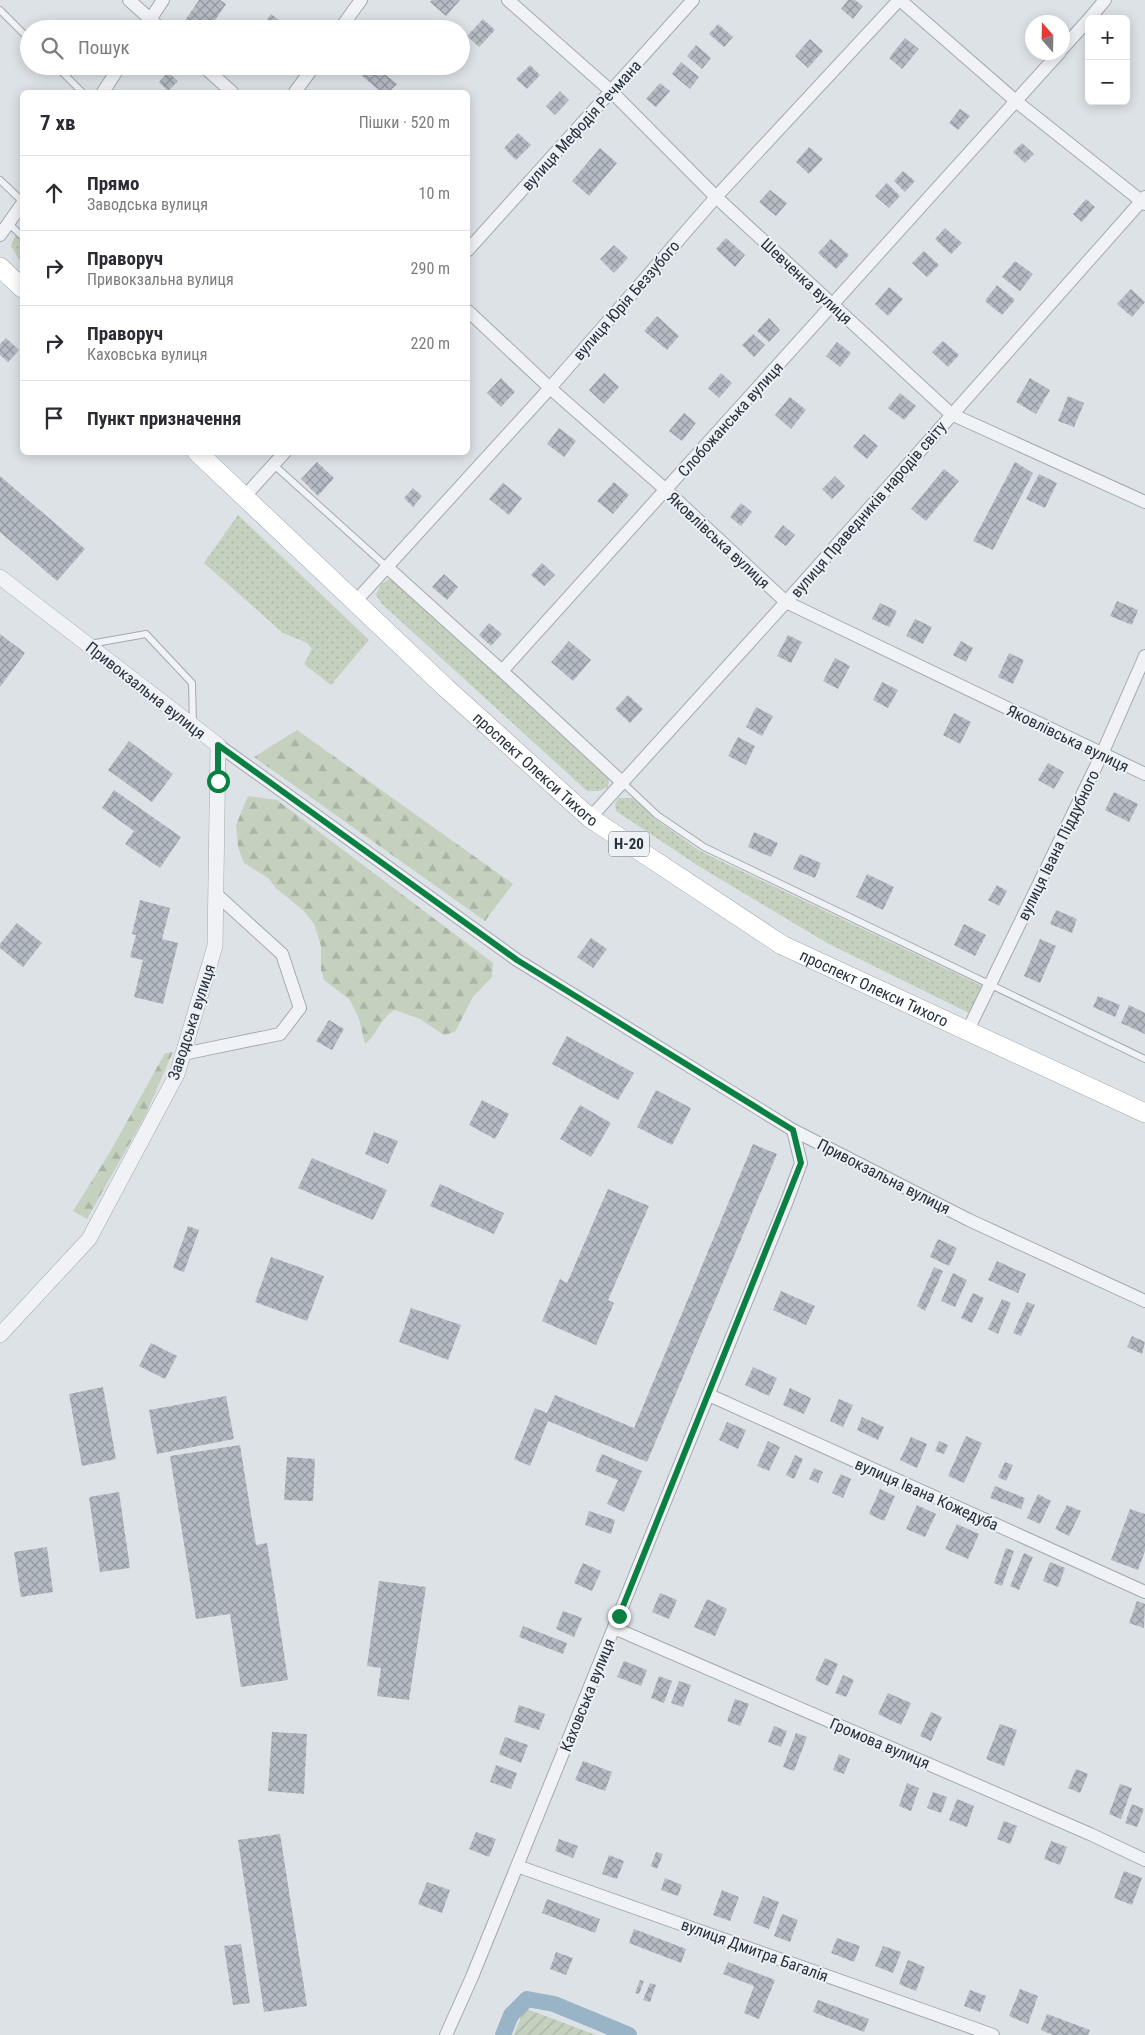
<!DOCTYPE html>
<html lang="uk">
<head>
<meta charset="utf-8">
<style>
	body { margin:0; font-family:"Roboto Condensed",sans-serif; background:#f7f7f7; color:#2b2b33 }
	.controls { position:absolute; right:15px; top:15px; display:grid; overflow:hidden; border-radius:8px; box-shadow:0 2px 12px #0003 }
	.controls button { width:45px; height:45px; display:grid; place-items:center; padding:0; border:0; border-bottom:1px solid #e1e1e2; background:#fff; color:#2b2b33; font:25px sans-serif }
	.compass { position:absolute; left:1025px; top:15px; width:45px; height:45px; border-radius:50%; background:#fff; box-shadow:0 2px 12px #0003; rotate:340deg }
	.stop { position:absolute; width:15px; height:15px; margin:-11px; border:4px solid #0b8043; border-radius:50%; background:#fff }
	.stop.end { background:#0b8043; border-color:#fff; box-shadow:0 1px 5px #0008 }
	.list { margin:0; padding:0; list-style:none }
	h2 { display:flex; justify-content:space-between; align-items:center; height:65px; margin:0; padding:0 20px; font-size:21px }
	h2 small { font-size:16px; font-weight:400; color:#7c7c81 }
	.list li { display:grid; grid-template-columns:32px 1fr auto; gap:15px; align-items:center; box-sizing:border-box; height:75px; padding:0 20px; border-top:1px solid #e1e1e2 }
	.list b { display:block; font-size:19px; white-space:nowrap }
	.list p { margin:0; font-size:16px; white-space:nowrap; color:#7c7c81 }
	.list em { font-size:16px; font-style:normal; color:#7c7c81 }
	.icon { flex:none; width:28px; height:28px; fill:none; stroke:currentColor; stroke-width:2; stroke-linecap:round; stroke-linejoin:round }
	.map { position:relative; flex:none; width:1145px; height:2035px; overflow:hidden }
	.search { position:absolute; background:#fff; box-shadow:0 2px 12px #0003; left:20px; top:20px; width:450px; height:55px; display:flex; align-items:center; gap:12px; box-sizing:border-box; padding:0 18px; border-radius:28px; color:#7c7c81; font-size:19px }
	.panel { position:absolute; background:#fff; box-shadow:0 2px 12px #0003; left:20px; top:90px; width:450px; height:365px; border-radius:8px }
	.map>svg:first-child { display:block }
	.grass { fill:url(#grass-dots) }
	.forest { fill:url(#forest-firs) }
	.garden { fill:url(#garden-furrows) }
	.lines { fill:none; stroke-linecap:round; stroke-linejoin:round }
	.canal { stroke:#99b3c7; stroke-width:16 }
	.building { fill:url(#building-cross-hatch) }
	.service-casing { stroke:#a3a9b1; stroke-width:8 }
	.minor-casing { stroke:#a3a9b1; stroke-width:14 }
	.tertiary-casing { stroke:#a3a9b1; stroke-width:16 }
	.primary-casing { stroke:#9da7b2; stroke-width:20 }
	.service { stroke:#f0f2f5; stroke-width:6 }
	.minor { stroke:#f0f2f5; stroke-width:12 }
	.tertiary { stroke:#f0f2f5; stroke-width:15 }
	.primary { stroke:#fff; stroke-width:19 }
	.route { stroke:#0b8043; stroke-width:6 }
	.labels { text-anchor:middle; stroke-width:4; stroke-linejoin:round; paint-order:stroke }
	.shield { fill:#edf1f5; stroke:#626b74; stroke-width:1 }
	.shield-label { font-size:15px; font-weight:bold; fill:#27313d }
	.street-label { font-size:16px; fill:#27313d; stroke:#edf1f5 }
</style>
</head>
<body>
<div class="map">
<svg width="1145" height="2035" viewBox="0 0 1145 2035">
	<defs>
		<pattern id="grass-dots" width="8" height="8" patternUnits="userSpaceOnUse" patternTransform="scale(1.25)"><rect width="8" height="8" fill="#c5d1bf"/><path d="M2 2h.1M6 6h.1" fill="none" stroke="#a9b4a5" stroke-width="1.8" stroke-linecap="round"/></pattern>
		<pattern id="forest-firs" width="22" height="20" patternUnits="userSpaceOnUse" patternTransform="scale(1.25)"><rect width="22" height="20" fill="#c5d1bf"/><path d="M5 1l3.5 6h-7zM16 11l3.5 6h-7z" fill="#a9b4a5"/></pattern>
		<pattern id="garden-furrows" width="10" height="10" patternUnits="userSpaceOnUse" patternTransform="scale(1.25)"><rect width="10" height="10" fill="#c5d1bf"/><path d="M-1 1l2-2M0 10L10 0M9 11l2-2" fill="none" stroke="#a9b4a5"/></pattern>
		<pattern id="building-cross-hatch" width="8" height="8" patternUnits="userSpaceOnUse" patternTransform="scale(1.25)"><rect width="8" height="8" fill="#b5bbc3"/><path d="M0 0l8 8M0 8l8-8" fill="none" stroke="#9399a0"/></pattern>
	</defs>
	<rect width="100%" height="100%" fill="#dde2e7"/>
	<path class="grass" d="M16,234L22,240V264L11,246Z
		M238,515L369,640L331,685L304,664L312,649L307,643L283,633L204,563Z
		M390,579L396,582L606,773L609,780L608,787L599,791H587L382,604L376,595L381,584Z
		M619,798H634L655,819L700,851L984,987L971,1014L827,943L700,867L616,811L615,803Z"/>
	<path class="forest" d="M297,730L513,884L485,921L254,757Z
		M248,796L277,800L493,963L492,977L473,997L455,1032L444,1035L420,1019L395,1010C380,1018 378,1034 365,1044L359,1019L350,1000L324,980L321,970V946L314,924L303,910L277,889L268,878L244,863L238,847L236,825Z
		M173,1052L145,1116L87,1219L73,1211L110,1152L165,1053Z"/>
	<path class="garden" d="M524,2008L596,2035H514Z"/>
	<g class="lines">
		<path class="canal" d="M503,2035L511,2015L527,1999L554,2004L629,2035"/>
	</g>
	<path class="building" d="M199,0H220L226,4L209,29H194L184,22Z
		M432,0H460L446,16L430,2Z
		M848,0H855L863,6L853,19L841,9Z
		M271,14L291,29H265L262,27Z
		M483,19L495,30L479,47L467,36Z
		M407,22L415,29H401Z
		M718,24L733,37L724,47L709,34Z
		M905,38L919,49L902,69L889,58Z
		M810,39L823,51L808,68L795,56Z
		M696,45L711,58L702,69L687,56Z
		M681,62L699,77L690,89L672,74Z
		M530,65L540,75L527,89L516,79Z
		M370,66H375L397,84L389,92H381L362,76Z
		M168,72L178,81L168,91L159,82Z
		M660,83L670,91L656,107L646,99Z
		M560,91L569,100L555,115L546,106Z
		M960,109L970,116L958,130L949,123Z
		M518,133L531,145L516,160L504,148Z
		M1022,143L1034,154L1025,163L1013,152Z
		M809,147L823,159L809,174L796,162Z
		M600,148L617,163L589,196L572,181Z
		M903,171L915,181L905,192L894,181Z
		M887,183L900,196L889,208L875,196Z
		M770,190L787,203L776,216L759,202Z
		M1086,199L1095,207L1082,222L1073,214Z
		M945,228L962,243L951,254L935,239Z
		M726,238L745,255L735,267L716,249Z
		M831,239L849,255L836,269L818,253Z
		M614,245L628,258L614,273L600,259Z
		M924,251L939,265L927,277L912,263Z
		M1015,261L1033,274L1020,291L1002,277Z
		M997,285L1015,300L1002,315L985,301Z
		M889,287L903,299L888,316L875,304Z
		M1131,289L1145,302L1132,317L1117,304Z
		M657,316L679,336L667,350L644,331Z
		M769,318L780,330L769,342L757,331Z
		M753,334L765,345L754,357L742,345Z
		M6,338L19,350L8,362L0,355V344Z
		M943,341L959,355L948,367L932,352Z
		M837,342L851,353L840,367L826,356Z
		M604,373L619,387L604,404L589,390Z
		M721,373L732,383L719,398L708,388Z
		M501,378L515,392L501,407L487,393Z
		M1030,378L1050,390L1036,414L1016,402Z
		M900,393L916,406L904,420L888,408Z
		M1068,396L1084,403L1074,427L1058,421Z
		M790,397L806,410L791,429L775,415Z
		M684,413L696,423L682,441L669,431Z
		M559,428L576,441L564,457L547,444Z
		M864,434L878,446L867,459L853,447Z
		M317,462L334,478L318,496L301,479Z
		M1015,462L1033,473L993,550L973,541Z
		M944,469L959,481L926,521L911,509Z
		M1039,474L1057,483L1045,508L1026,499Z
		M0,476L85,549L57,581L0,532Z
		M835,476L845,486L832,499L822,489Z
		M614,482L629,495L613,514L597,501Z
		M503,483L522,498L509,515L489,499Z
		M413,488L422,496L413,507L404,498Z
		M741,503L752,512L741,526L730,517Z
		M783,525L795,535L786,546L774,537Z
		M542,563L555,575L544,586L531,575Z
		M444,574L458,587L447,600L432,587Z
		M1117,601L1138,610L1132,625L1110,616Z
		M880,603L897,611L889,627L872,619Z
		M915,619L932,627L923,644L906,636Z
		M489,623L502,634L491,646L479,635Z
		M0,634L25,653L0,687Z
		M788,635L802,642L791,663L777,656Z
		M569,641L591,660L573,681L551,662Z
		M961,641L973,648L966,662L953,655Z
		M1009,653L1024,660L1013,684L998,677Z
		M835,658L850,666L838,689L823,681Z
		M882,682L898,690L888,708L873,700Z
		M628,695L643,709L630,723L615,709Z
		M756,707L773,716L762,736L746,727Z
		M954,713L971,722L960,744L943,735Z
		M738,737L755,746L746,765L728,756Z
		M129,741L173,774L152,802L108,770Z
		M1048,763L1064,772L1054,789L1038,780Z
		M114,790L181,837L160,868L125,844L134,831L102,808Z
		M1114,792L1138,804L1129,822L1105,810Z
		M754,832L778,843L771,857L748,847Z
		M800,854L821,863L815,878L793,869Z
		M867,874L894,887L883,910L856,897Z
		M997,885L1007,891L999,906L988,900Z
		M140,900L170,908L162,939L178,943L163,1004L134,997L143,960L130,957L136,935L132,934Z
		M1056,910L1077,919L1072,933L1050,924Z
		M17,923L42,943L23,967L0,948V944Z
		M964,924L986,935L975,956L954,945Z
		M591,938L607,949L593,968L577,957Z
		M1040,939L1056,946L1040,983L1024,976Z
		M1098,996L1120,1005L1115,1017L1093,1007Z
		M1129,1005L1145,1013V1034L1121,1023Z
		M329,1020L344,1029L332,1050L316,1041Z
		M567,1036L634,1073L618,1100L552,1064Z
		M656,1090L691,1108L672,1145L637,1127Z
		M482,1100L509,1114L495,1139L469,1125Z
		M580,1105L611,1123L591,1157L560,1139Z
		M374,1132L398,1141L388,1164L365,1154Z
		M753,1144L777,1154L647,1462L548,1421L530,1466L514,1459L535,1408L547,1413L555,1395L634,1428Z
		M312,1158L387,1190L373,1220L298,1188Z
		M440,1184L504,1213L494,1234L430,1206Z
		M608,1189L649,1206L608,1300L614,1303L596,1345L542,1321L560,1279L567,1283Z
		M188,1226L199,1230L184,1272L173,1268Z
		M938,1239L957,1248L949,1266L930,1257Z
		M271,1257L324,1276L307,1321L255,1302Z
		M997,1261L1026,1274L1018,1293L988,1280Z
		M934,1267L943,1271L925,1311L917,1306Z
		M953,1273L967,1280L955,1307L941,1301Z
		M781,1291L815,1306L806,1325L773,1310Z
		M973,1293L984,1298L972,1323L961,1318Z
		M1002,1299L1011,1303L998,1334L988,1329Z
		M1027,1302L1035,1305L1021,1336L1013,1333Z
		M411,1308L461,1325L448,1360L399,1342Z
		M1132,1336L1145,1342L1142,1354L1127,1347Z
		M151,1343L177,1356L165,1379L139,1366Z
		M753,1367L777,1378L769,1396L745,1385Z
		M103,1387L116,1459L82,1466L69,1394Z
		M790,1388L811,1398L804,1414L783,1405Z
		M226,1396L234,1439L157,1454L149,1410Z
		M839,1399L853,1405L843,1427L830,1421Z
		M862,1417L884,1427L878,1440L857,1430Z
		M727,1422L746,1430L738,1449L719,1440Z
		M966,1436L982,1443L964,1483L948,1476Z
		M911,1437L927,1444L917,1468L900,1460Z
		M768,1441L780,1447L769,1471L757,1466Z
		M939,1441L948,1445L944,1454L935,1451Z
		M240,1445L256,1545L267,1543L288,1680L241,1687L230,1614L196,1619L170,1456Z
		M602,1454L642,1471L624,1512L607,1504L618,1480L595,1471Z
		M795,1455L803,1459L794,1479L786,1475Z
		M287,1457L315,1459L313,1501L284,1500Z
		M1005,1462L1013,1465L1006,1481L998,1477Z
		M814,1468L823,1472L818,1483L809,1479Z
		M841,1474L851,1479L843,1498L832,1493Z
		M995,1486L1025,1498L1021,1509L990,1498Z
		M880,1489L895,1496L884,1521L869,1514Z
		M119,1492L130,1568L100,1572L89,1497Z
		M1038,1494L1051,1501L1040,1524L1027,1518Z
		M917,1505L936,1514L925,1537L906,1529Z
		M1067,1505L1081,1511L1069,1536L1055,1529Z
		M1130,1509L1145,1514V1551L1138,1570L1111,1560Z
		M589,1511L615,1520L611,1534L585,1525Z
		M957,1524L979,1534L968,1559L945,1549Z
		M47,1547L53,1592L21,1597L14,1552Z
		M1006,1548L1014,1551L1002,1586L994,1583Z
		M1024,1553L1033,1557L1019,1590L1010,1586Z
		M1050,1562L1065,1568L1058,1587L1043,1581Z
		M583,1563L601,1571L592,1591L574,1583Z
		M379,1581L426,1587L409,1700L377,1696L381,1668L367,1666Z
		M660,1593L677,1600L669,1619L652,1612Z
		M707,1599L727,1609L715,1636L694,1627Z
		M1137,1601L1145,1604L1144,1628L1129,1623Z
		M563,1611L582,1618L574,1637L556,1629Z
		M523,1626L567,1643L563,1654L519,1637Z
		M825,1658L838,1664L828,1686L815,1680Z
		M624,1661L647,1670L641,1686L617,1677Z
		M843,1675L854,1680L846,1697L835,1693Z
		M659,1676L672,1681L664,1703L651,1698Z
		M679,1681L691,1685L683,1707L671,1703Z
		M888,1693L911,1703L901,1725L878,1714Z
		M735,1699L749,1704L740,1726L727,1721Z
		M519,1705L545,1714L539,1730L514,1722Z
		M931,1712L942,1717L931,1741L920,1736Z
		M1000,1724L1017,1730L1004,1766L986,1759Z
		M774,1726L787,1731L781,1747L768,1742Z
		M272,1732L307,1734L304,1794L268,1791Z
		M796,1733L807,1737L794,1771L783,1767Z
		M505,1737L528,1745L521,1763L499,1754Z
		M839,1754L850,1759L844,1774L833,1770Z
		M583,1761L612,1772L605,1791L575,1780Z
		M496,1765L517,1773L511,1789L490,1782Z
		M1076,1769L1088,1774L1080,1793L1068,1788Z
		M907,1783L919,1788L911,1811L899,1806Z
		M1120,1784L1132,1788L1121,1819L1109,1814Z
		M933,1792L947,1797L941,1813L927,1808Z
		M957,1799L974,1806L967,1827L949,1820Z
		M1132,1804L1144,1809L1137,1827L1125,1823Z
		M1004,1821L1017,1826L1010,1844L997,1839Z
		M476,1832L496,1839L489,1857L469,1849Z
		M280,1834L307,2006L264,2012L238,1840Z
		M559,1839L578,1846L573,1858L555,1851Z
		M1051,1841L1067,1847L1060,1865L1044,1859Z
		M656,1852L663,1854L657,1869L651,1866Z
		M609,1855L624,1861L617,1879L602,1874Z
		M1124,1871L1142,1878L1132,1905L1114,1898Z
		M665,1878L682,1885L678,1896L661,1890Z
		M427,1882L450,1890L442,1913L418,1904Z
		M722,1890L739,1897L730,1921L713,1915Z
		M763,1896L779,1902L769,1929L753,1923Z
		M547,1899L600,1919L595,1933L542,1913Z
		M782,1914L798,1920L790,1942L774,1936Z
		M634,1929L686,1949L681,1963L629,1943Z
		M837,1938L860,1946L854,1962L831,1953Z
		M241,1944L250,2003L233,2005L224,1946Z
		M883,1946L901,1952L893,1973L875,1966Z
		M556,1952L573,1958L566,1975L550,1969Z
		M908,1960L925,1967L916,1991L899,1984Z
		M728,1962L775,1980L759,2019L744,2013L754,1986L723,1974Z
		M640,1980L644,1981L639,1994L635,1993Z
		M650,1983L656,1985L650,2002L643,2000Z
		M1020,1989L1038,1996L1028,2024L1009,2016Z
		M970,1990L986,1996L980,2012L964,2006Z
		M818,2000L869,2019L864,2032L813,2012Z
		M1047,2014L1090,2030L1088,2035H1053L1041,2030Z"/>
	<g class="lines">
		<g class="service-casing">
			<path id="service" d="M0,10L29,39
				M56,66L82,92
				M0,180L22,201
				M8,223L22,236
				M274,465L387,567
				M90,644L146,634L192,683L193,724
				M622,782L657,815L704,847L1145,1059"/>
		</g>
		<g class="minor-casing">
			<path id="minor" d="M129,0L161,29
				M508,0L612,92L716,197L951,414L1145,502
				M900,0L1017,102L1145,204
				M1089,19L1105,0
				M144,29L163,0
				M340,29L361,0
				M1062,49L1089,19
				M203,66L232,92
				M103,92L120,66
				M295,92L314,66
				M0,235L22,204
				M468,250L693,0
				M468,311L550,388L665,489L786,602L1145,774
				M244,497L285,452
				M388,568L502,671L1060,52
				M355,602L550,388L716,197L899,0
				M502,671L622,782
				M218,745L517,960L793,1130L969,1220L1145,1301
				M590,818L786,602L1145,197
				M967,1032L1102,754L1145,656
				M183,1054L280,1034L300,1008L282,954L216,894
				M709,1395L1145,1592
				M614,1628L1090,1834L1145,1860
				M517,1866L993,2035
				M446,2035L472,1977L787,1201L801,1163L793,1130"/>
		</g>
		<g class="tertiary-casing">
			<path id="tertiary" d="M0,577L218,745L215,946L177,1074L89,1239L0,1335"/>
		</g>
		<g class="primary-casing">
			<g id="primary">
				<path d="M0,267L22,288"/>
				<path id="s1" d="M197,452L446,688L590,818L782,945L1145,1113"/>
			</g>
		</g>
		<use href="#service" class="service"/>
		<use href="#minor" class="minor"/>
		<use href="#tertiary" class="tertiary"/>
		<use href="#primary" class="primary"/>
	</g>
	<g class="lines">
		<path class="route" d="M218,781V745L517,960L793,1130L801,1163L619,1616"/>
	</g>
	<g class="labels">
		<rect class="shield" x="609" y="831.5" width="40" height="25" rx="4"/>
		<g class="shield-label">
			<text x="629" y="849">Н-20</text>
		</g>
		<g class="street-label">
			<text transform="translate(581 125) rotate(-48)" y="6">вулиця Мефодія Речмана</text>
			<text transform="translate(807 281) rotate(43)" y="6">Шевченка вулиця</text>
			<text transform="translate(626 300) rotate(-49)" y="6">вулиця Юрія Беззубого</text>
			<text transform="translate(730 419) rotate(-48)" y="6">Слобожанська вулиця</text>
			<text transform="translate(868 509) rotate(-49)" y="6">вулиця Праведників народів світу</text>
			<text transform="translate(719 540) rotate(43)" y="6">Яковлівська вулиця</text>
			<text transform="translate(146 690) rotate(38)" y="6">Привокзальна вулиця</text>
			<text transform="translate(1068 738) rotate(26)" y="6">Яковлівська вулиця</text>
			<text dy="6" stroke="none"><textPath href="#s1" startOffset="464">проспект Олекси Тихого</textPath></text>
			<text transform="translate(1058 845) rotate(-64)" y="6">вулиця Івана Піддубного</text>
			<text dy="6" stroke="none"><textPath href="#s1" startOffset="869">проспект Олекси Тихого</textPath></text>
			<text transform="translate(191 1022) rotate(-72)" y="6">Заводська вулиця</text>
			<text transform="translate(884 1176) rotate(27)" y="6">Привокзальна вулиця</text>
			<text transform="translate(927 1494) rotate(24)" y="6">вулиця Івана Кожедуба</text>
			<text transform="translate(587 1695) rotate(-68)" y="6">Каховська вулиця</text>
			<text transform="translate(880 1743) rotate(23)" y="6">Громова вулиця</text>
			<text transform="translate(755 1950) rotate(20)" y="6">вулиця Дмитра Багалія</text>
		</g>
	</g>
</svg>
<div class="controls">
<button>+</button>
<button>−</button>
</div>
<svg class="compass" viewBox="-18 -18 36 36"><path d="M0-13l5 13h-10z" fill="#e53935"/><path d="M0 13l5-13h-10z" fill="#7c7c81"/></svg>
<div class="stop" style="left:218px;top:781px"></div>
<div class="stop end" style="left:619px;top:1616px"></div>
<div class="search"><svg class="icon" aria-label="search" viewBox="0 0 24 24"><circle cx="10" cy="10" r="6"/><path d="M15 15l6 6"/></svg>Пошук</div>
<section class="panel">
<h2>7 хв<small>Пішки · 520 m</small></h2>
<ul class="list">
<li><svg class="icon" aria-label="ahead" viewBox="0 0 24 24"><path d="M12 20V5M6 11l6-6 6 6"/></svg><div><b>Прямо</b><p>Заводська вулиця</p></div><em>10 m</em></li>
<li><svg class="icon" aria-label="right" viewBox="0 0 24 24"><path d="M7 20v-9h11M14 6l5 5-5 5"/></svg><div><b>Праворуч</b><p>Привокзальна вулиця</p></div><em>290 m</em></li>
<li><svg class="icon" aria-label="right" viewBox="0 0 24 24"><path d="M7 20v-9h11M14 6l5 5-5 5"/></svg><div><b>Праворуч</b><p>Каховська вулиця</p></div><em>220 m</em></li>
<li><svg class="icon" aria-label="arrive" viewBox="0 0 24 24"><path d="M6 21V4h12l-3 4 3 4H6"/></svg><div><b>Пункт призначення</b></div></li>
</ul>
</section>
</div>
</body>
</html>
